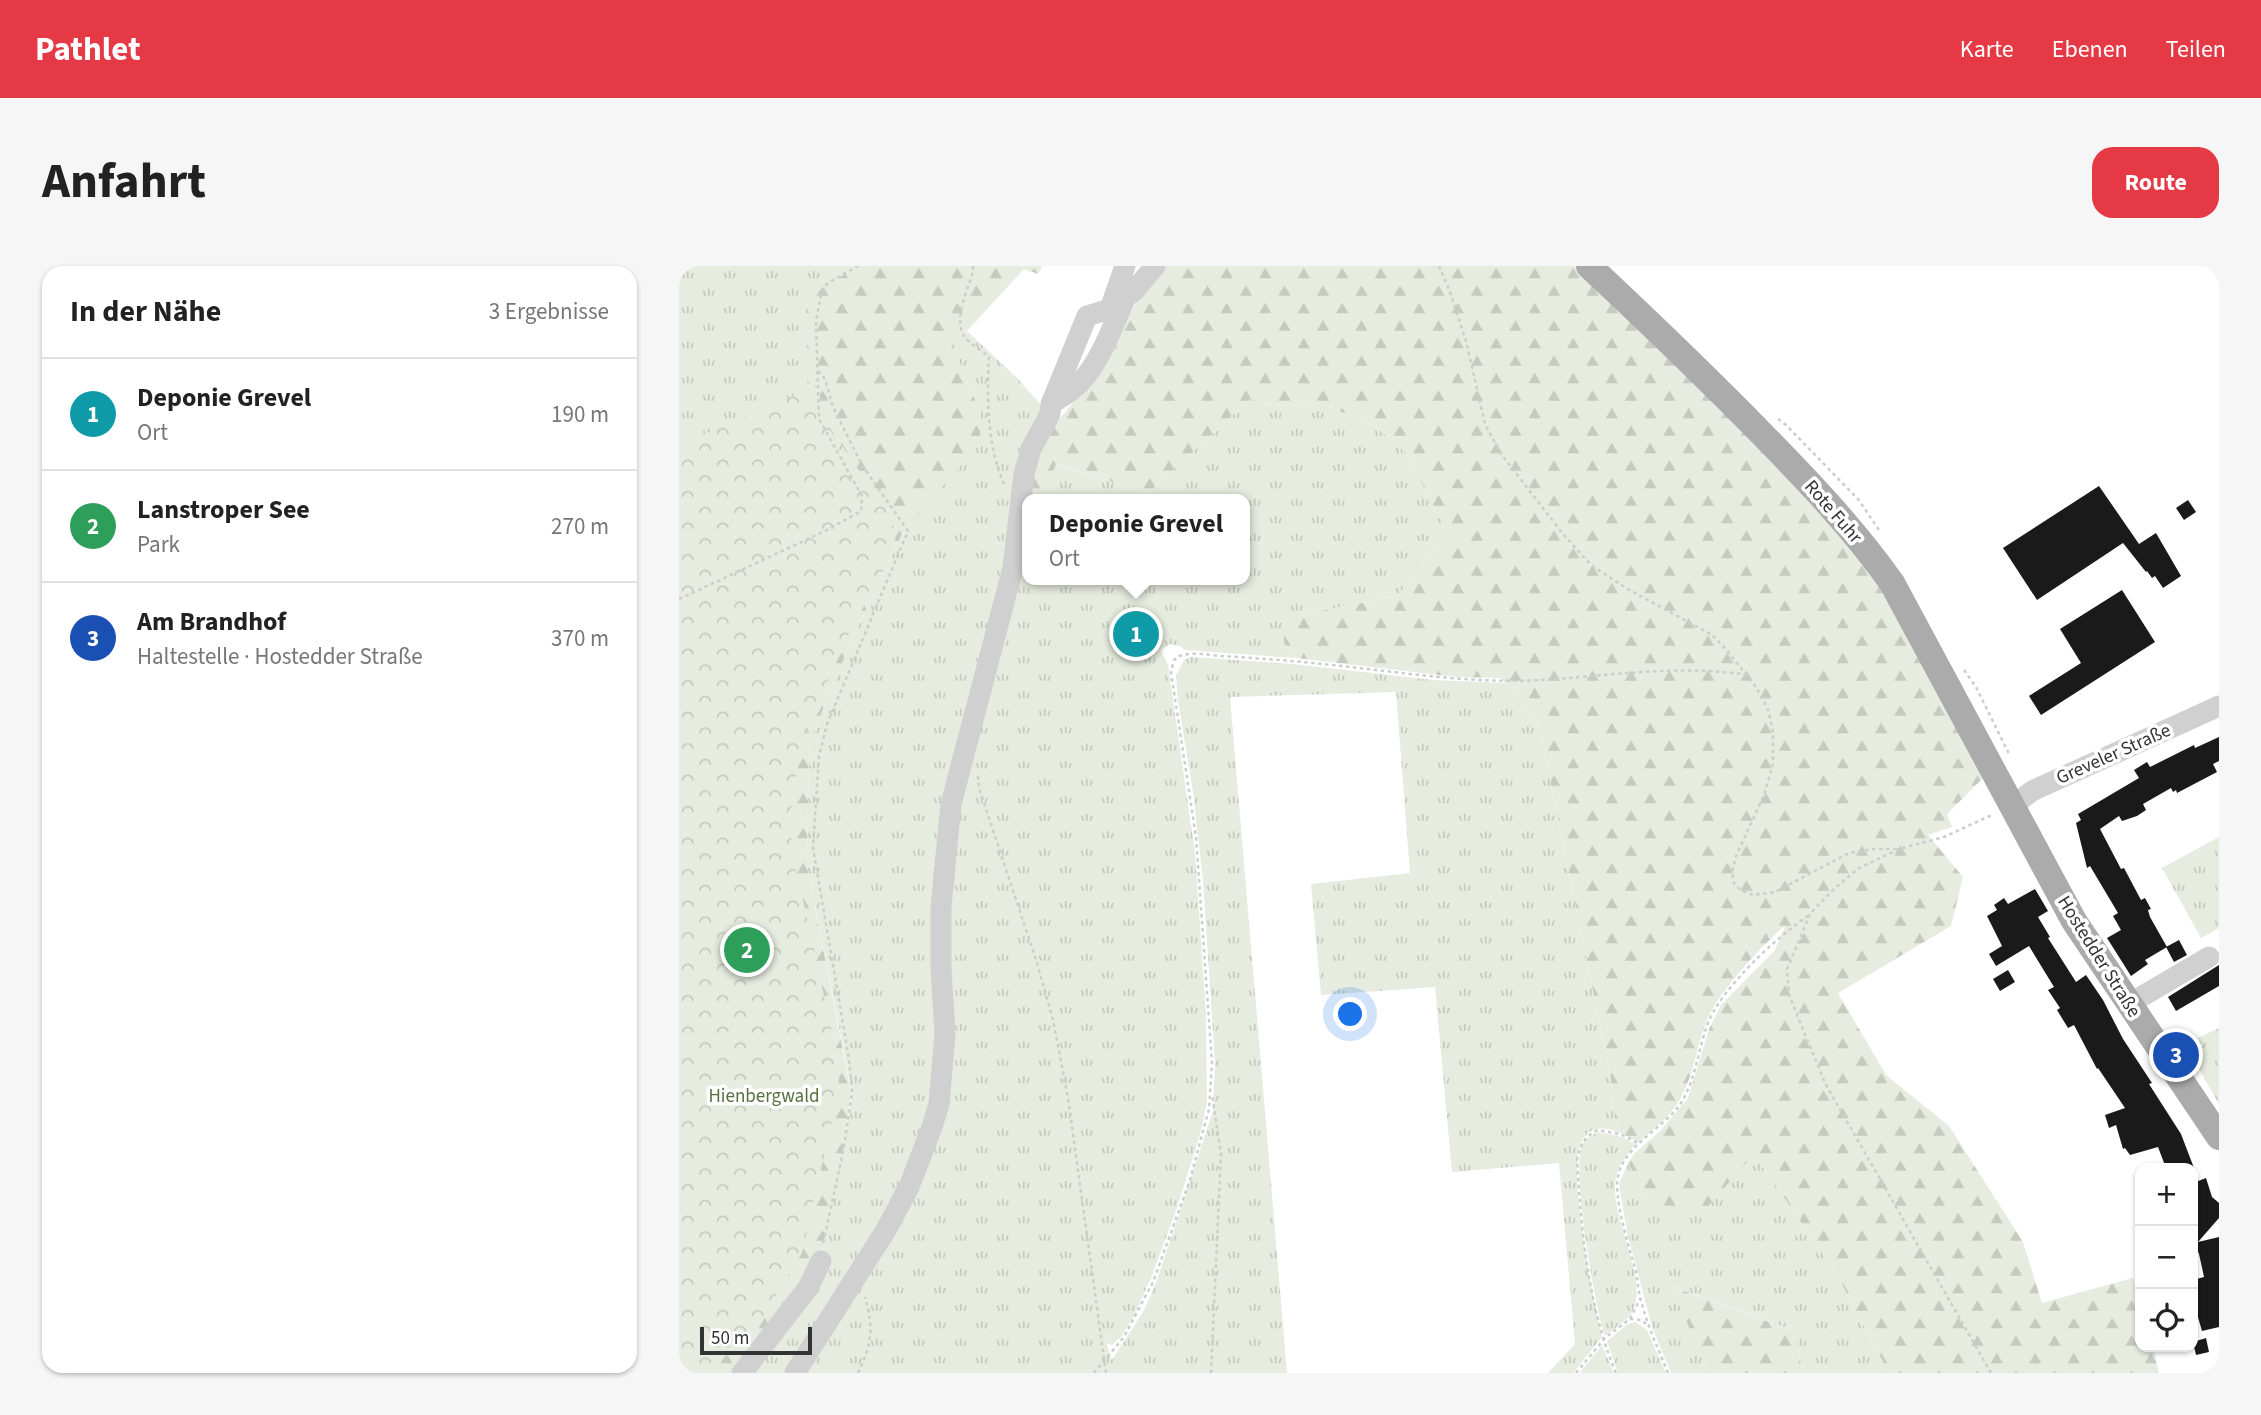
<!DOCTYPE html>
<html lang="de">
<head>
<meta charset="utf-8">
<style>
	body { margin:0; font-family:"Source Sans 3",sans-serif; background:#f6f6f6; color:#222 }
	.controls { position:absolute; right:21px; bottom:21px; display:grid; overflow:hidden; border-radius:14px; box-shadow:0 2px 5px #0004 }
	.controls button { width:63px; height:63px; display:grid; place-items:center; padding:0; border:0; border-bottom:2px solid #e0e0e0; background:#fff; color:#222; font:35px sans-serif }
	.scale { position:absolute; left:21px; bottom:18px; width:112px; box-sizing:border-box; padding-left:7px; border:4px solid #333; border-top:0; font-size:19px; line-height:24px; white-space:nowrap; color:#333; -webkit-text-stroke:5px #fff; paint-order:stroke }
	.you { position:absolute; left:672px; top:749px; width:24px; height:24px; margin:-18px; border:5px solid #fff; border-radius:50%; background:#1a73e8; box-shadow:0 0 0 10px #1a73e833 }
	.badge { display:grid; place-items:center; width:46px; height:46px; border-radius:50%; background:#e63946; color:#fff; font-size:23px; font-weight:700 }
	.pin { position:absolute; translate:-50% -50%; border:4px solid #fff; box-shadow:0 2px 7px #0006 }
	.popup { position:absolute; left:343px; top:228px; width:228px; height:91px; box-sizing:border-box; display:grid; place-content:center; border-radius:14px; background:#fff; filter:drop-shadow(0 2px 5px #0005); font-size:23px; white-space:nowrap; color:#767676 }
	.popup b { font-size:26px; color:#222 }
	.popup::after { content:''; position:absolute; left:50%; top:100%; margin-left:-14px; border:14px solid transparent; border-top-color:#fff }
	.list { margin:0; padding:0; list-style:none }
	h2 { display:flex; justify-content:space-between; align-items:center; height:91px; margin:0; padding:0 28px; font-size:30px }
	h2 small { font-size:23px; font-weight:400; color:#767676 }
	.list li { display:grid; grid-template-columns:46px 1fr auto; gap:21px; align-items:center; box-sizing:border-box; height:112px; padding:0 28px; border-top:2px solid #e0e0e0 }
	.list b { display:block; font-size:26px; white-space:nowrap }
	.list p { margin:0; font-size:23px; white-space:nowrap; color:#767676 }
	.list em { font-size:23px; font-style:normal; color:#767676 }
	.icon { flex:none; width:38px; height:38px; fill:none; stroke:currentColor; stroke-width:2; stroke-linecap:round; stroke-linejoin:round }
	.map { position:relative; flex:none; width:1540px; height:1107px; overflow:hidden; border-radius:21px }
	header { display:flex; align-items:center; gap:42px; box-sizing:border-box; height:98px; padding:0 35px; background:#e63946; color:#fff }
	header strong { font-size:33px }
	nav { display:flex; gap:38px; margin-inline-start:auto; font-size:24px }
	.intro { display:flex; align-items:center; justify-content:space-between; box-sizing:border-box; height:168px; padding:0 42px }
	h1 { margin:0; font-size:49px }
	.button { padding:18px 32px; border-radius:21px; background:#e63946; color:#fff; font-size:24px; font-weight:700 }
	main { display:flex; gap:42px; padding:0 42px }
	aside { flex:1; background:#fff; border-radius:21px; box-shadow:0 2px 5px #0004 }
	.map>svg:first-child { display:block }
	.grass { fill:url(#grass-tufts) }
	.forest { fill:url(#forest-firs) }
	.park { fill:url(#park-crowns) }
	.building { fill:#1a1a1a }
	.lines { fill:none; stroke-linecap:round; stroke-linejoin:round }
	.path { stroke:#cdcdcd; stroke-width:2.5; stroke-dasharray:3.5 3.5; stroke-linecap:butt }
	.minor { stroke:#d0d0d0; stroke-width:21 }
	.major { stroke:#ababab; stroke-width:26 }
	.labels { text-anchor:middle; stroke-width:7; stroke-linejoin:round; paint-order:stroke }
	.street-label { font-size:19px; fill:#333; stroke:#fff }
	.park-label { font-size:19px; fill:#56703f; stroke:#fff }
</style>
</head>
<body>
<header>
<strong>Pathlet</strong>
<nav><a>Karte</a><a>Ebenen</a><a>Teilen</a></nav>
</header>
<div class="intro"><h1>Anfahrt</h1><a class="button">Route</a></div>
<main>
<aside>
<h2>In der Nähe<small>3 Ergebnisse</small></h2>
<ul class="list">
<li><span class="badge" style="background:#0f9aa8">1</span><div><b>Deponie Grevel</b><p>Ort</p></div><em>190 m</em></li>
<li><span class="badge" style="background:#2e9e5b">2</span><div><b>Lanstroper See</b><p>Park</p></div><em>270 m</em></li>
<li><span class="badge" style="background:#1a4fb4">3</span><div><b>Am Brandhof</b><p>Haltestelle · Hostedder Straße</p></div><em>370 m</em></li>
</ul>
</aside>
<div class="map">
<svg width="1540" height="1107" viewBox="0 0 1540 1107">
	<defs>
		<pattern id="grass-tufts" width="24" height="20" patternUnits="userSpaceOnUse" patternTransform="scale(1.75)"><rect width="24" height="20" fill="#e6ecdf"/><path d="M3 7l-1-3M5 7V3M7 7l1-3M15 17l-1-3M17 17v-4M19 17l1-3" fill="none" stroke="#c6cbc0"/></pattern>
		<pattern id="forest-firs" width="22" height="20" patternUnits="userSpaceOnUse" patternTransform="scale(1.75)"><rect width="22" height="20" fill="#e6ecdf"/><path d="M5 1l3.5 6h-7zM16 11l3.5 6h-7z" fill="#c6cbc0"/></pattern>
		<pattern id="park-crowns" width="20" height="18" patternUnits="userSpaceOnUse" patternTransform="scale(1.75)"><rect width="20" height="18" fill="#e6ecdf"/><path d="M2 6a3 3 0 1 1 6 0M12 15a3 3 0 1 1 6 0" fill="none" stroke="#c6cbc0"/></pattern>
	</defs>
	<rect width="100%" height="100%" fill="#fff"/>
	<path class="grass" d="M0,0H178L156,15L129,151L0,328Z
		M288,65L336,110L363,140L345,280L348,272L349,314H566V233H363L376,198L469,227L572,132L592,139L644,138L697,161L727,186L769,269L718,330L621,349L605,377L617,392L506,384L501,380L491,378L482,384L489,399L516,587L527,749L528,837L521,869L497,945L472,1012L455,1050L442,1071L433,1079L427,1077L433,1094L464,1046L477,1017L534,845L536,797L524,615L514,526L499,435L497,410L505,394L512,391L614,398L754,414L826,417L859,455L932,813L936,855L943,868C929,862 915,858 904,873C886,897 915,1038 923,1071L894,1107H869L896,1078L880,897L773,906L756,721L642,729L632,618L731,607L717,426L551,431L608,1107H63L142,995L148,952L165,881L173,827L128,600L130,477L170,380L223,268L302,148L275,83V72Z
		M1540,571V662L1522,672L1483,602Z
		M1540,762V838L1506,778Z
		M920,866L940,870L957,878C949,888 940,897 937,910C929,949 970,1013 954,1044C949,1055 935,1063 926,1070C916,1044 892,900 903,879C907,872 913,869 920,866Z
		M1075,888L1157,1007L1210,1107H1124L1115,1065L993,1020L1030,1107H992L973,1061L948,966L940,918L949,897L971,937Z
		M956,1056L968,1064L987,1107H939L928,1075L949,1058Z
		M923,1079L935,1107H901L903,1104Z"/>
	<path class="forest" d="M178,0H363L359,8L345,3L288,65L275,72V83L302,148L301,177L223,268L170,380L130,477L128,600L172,826L165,881L142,989L62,1107H0V328L129,151L127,33Z
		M487,0H895L1108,208L1202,320L1304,512L1268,548L1273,561L1249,569L1284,611L1272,660L1159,727L1207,809L1270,860L1344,976L1363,1037L1454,1012L1461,1035V1081H1474L1480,1107H1210L1157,1007L1075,888L1024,946L971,937L949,897L956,887L981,865L1009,832L1030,763L1042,739L1096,684L1106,660C1085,677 1044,722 1032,746C1017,774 1017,806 1001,833C992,850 974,863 960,876L943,868L936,855L932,813L859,455L822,412L777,411L617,392L605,377V362L621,349L718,330L769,269L727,186L697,161L644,138L592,139L572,132L469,227L377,198L363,233H349L348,272L344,283L349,217L369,167L410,117L460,32Z
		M992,1020L1115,1065L1124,1107H1030Z"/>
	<path class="park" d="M140,118L142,149L213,253L216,272L212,290C168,372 119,452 112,546C109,580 119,614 127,646C137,691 146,736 156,781L160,812L157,837L123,987L62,1086L46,1090L34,1107H0V178L63,153Z"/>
	<path class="building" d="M1420,220L1460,278L1477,267L1502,310L1484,322L1476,310L1473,312L1468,305L1467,306L1444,277L1358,334L1324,282Z
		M1509,234L1517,246L1505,254L1497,242Z
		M1443,324L1476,376L1362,449L1350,430L1402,397L1381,363Z
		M1540,471V495L1534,498L1538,506L1498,527L1497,524L1494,526L1492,522L1464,538L1467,544L1458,550L1443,555L1440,550L1421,563L1442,603L1445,602L1462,634L1466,632L1472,643L1469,644L1471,651L1488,681L1466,694L1469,698L1452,710L1428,672L1442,664L1434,650L1439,647L1411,600L1408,602L1397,557L1402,554L1399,548L1460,512L1455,504L1468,496L1471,501L1515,479L1516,482Z
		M1356,623L1369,645L1359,651L1371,671L1369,672L1397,716L1407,709L1424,734L1444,773L1473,817L1470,818L1502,868L1515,902H1487L1479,881L1451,889L1446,882L1444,883L1437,859L1430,862L1426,849L1446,842L1419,802L1418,803L1395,759L1389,762L1378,744L1381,742L1369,724L1375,721L1350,680L1317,700L1310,688L1323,680L1308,650L1318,644L1315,639L1325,632L1329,638Z
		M1500,674L1508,689L1495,696L1487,681Z
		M1540,699V720L1497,745L1489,731Z
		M1329,704L1336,716L1321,725L1314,713Z
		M1527,912L1533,931L1540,937V952L1519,976L1540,971V1061L1523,1065L1516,1041L1514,1042V1014L1525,1011L1520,988L1516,979L1514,981V917Z
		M1527,1072L1530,1086L1517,1089L1514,1076Z"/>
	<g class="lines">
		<path class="path" d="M294,0V6C289,23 274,53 285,70C290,78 303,84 310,91C308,133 308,180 325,218
			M760,0L771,26L787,75L806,158L822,188L884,268L912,299L947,322L1033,369L1046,382L1077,421L1089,443L1094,466V498L1085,529L1057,590L1053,606L1055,617L1061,624L1074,629L1096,626L1170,587L1194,583H1220
			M139,105L146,113L154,141L183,199L229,265L148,458L140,490L134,582L170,793L173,826L165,881L144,978
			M1099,153L1107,159L1179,233L1200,264
			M0,333L146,265L182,245L183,230L140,153L137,55L143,23L149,17L179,0
			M1285,404L1297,421L1331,490
			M299,510L300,522L358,697L374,754L389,832L427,1107
			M951,1053L962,1054L967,1058
			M179,1107C193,1076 195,1064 186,1031
			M415,1107L445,1071L474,1016L511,914L530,843L533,797L517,571L492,406L495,394C499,391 499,390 504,389C515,386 530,389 541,390C579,392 616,395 653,399C722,406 791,418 861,414C929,410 1001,398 1069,409
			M532,1107L542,888L533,828
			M897,1107L926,1072L951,1053L961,1033
			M937,1107C909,1041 902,964 898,893C902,878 905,871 919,864L941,868L961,878
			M989,1107C980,1084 969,1062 963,1038C959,1026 959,1014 956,1002C948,975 939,946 938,919C938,882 984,864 1002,837C1017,813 1019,783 1029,757C1044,720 1097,672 1130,649
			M1312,1107L1146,817L1110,729L1108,703L1131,648L1155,623L1180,602L1220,583L1265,571L1315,548"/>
		<path class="minor" d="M435,40L455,25L476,0
			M372,138C384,130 397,123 406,111C424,89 434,59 446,33
			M1332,541L1353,525L1540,440
			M1450,738L1530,691
			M63,1107L129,1022L142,995
			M116,1107L207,964L230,921L253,861L260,838L266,768L262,703V641L272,538L334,302L345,208L352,183L371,148L372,138L408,50L431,43L446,0"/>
		<path class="major" d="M910,0C969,55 1027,111 1083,168C1129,215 1174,262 1213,317L1395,655L1540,871"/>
	</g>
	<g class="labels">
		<g class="street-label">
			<text transform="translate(1155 245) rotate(49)" y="7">Rote Fuhr</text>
			<text transform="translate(1434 487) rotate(-24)" y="7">Greveler Straße</text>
			<text transform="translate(1421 690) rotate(58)" y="7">Hostedder Straße</text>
		</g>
		<g class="park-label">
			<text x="85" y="836">Hienbergwald</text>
		</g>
	</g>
</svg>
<div class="controls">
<button>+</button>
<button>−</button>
<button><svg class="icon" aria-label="locate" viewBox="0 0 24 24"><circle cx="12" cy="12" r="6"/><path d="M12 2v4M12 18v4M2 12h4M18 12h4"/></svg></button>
</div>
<div class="scale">50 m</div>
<div class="you"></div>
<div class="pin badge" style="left:457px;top:368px;background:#0f9aa8">1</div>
<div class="popup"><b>Deponie Grevel</b>Ort</div>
<div class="pin badge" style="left:68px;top:684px;background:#2e9e5b">2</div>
<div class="pin badge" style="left:1497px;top:789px;background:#1a4fb4">3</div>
</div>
</main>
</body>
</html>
